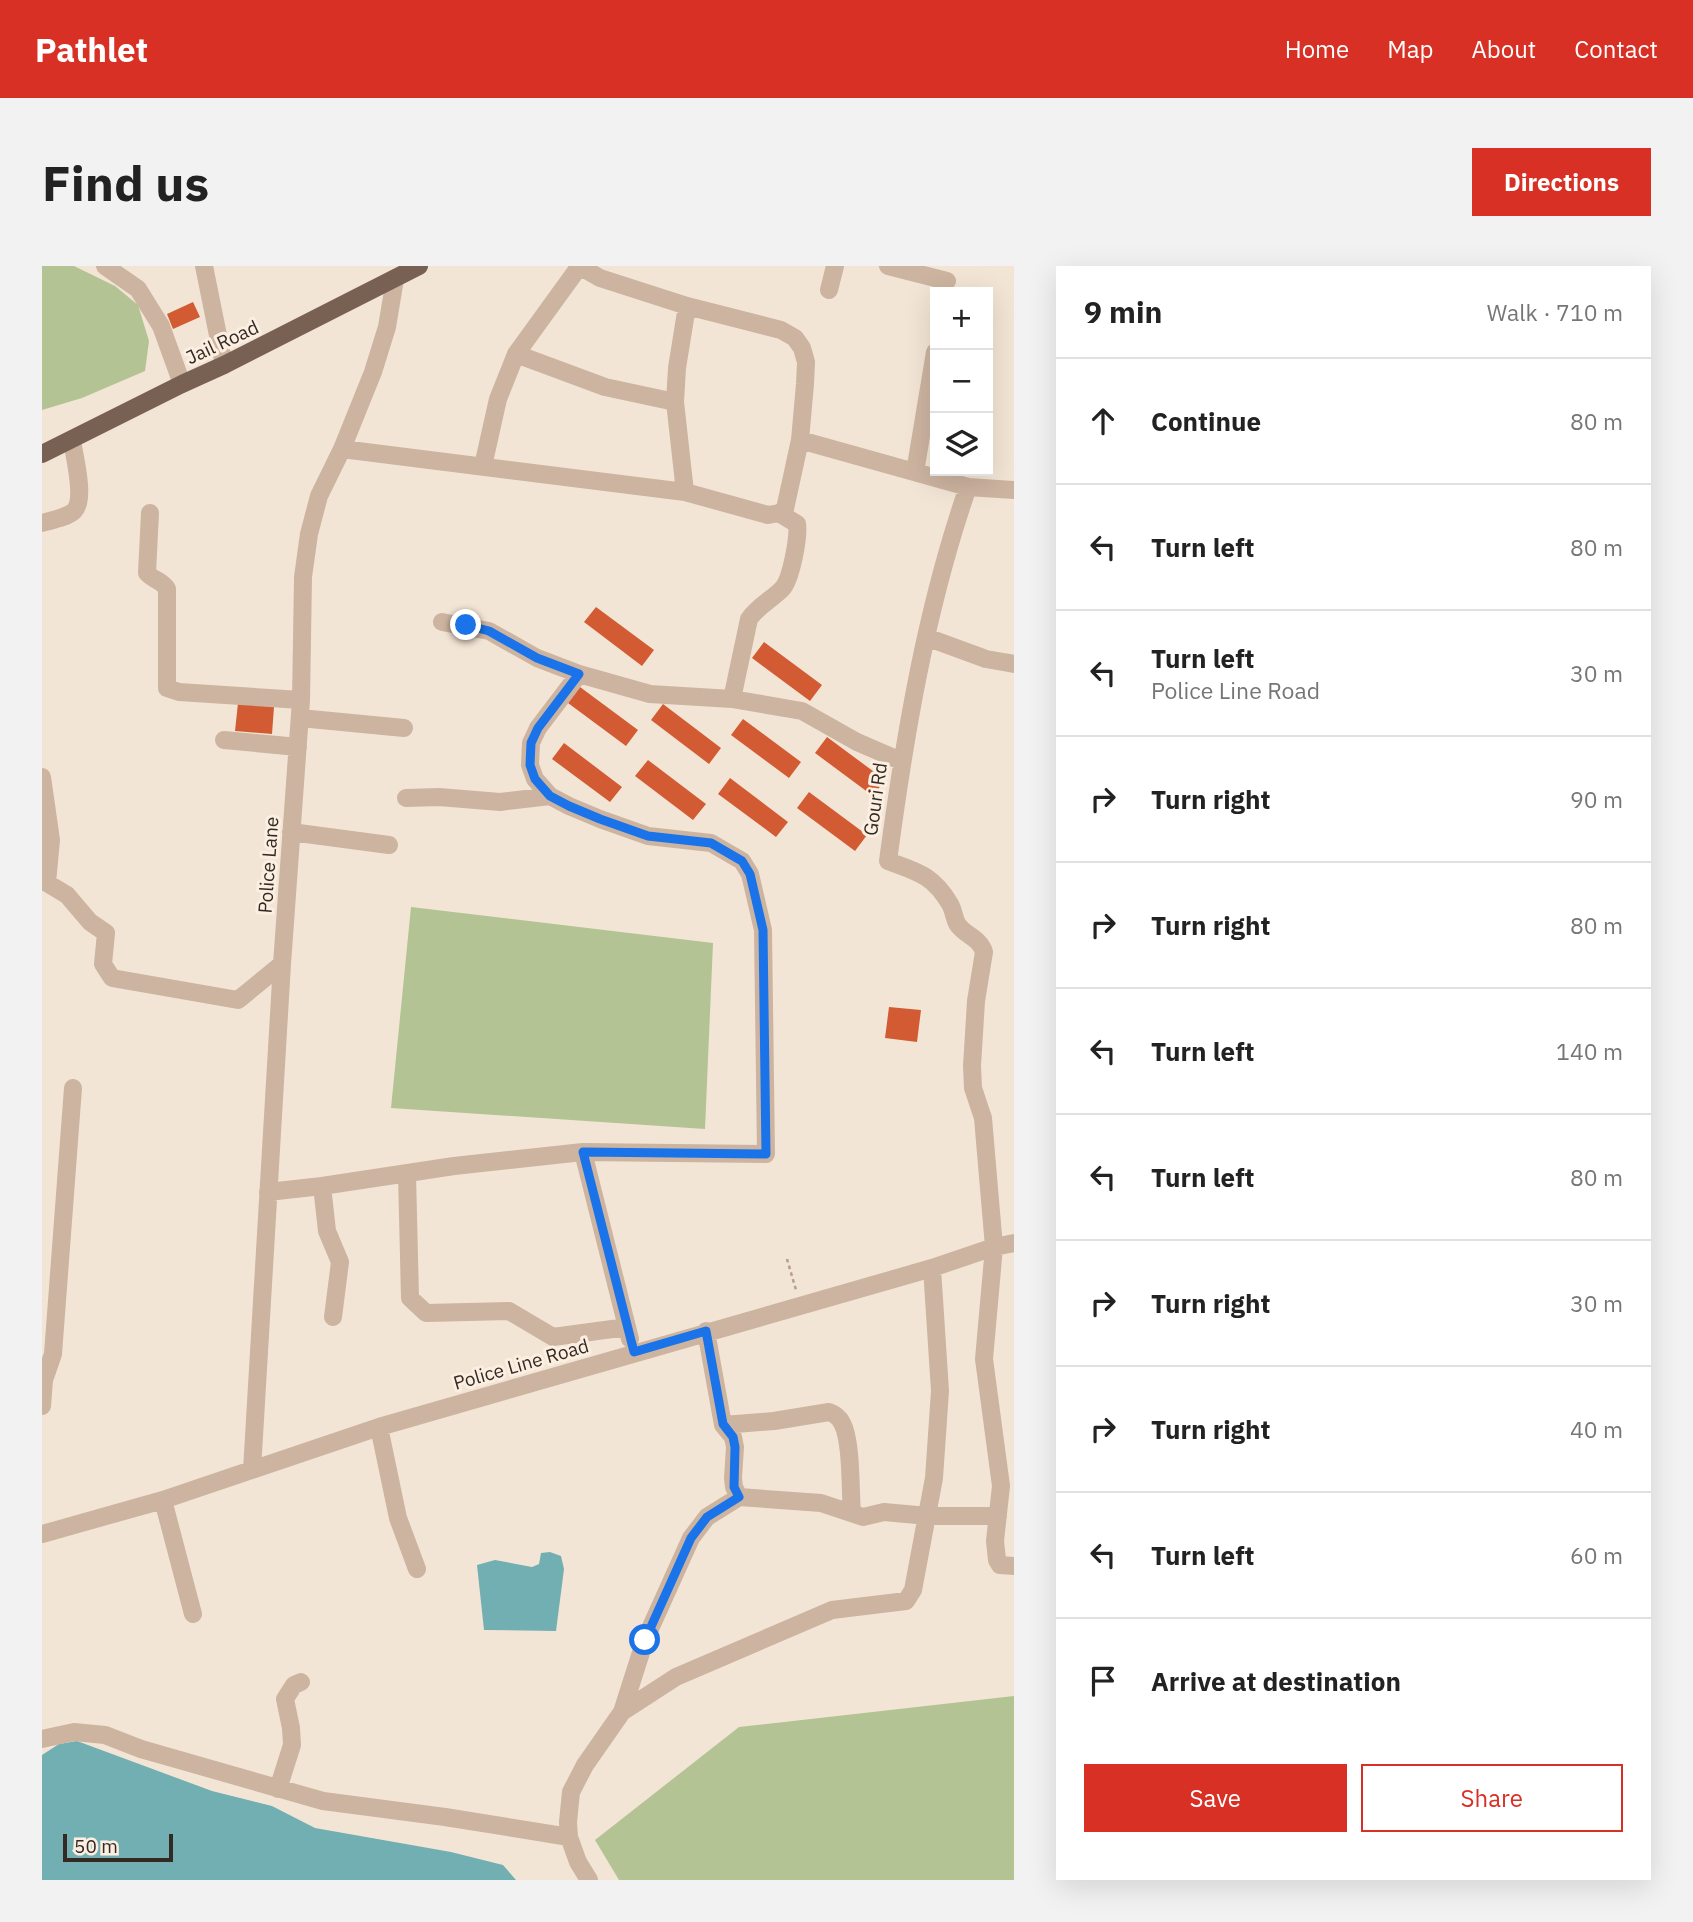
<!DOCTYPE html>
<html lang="en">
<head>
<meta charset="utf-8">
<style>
	body { margin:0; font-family:"IBM Plex Sans",sans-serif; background:#f2f2f2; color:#222 }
	.controls { position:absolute; right:21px; top:21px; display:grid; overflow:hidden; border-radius:0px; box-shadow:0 7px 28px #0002 }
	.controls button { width:63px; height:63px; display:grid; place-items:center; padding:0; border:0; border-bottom:2px solid #e0e0e0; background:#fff; color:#222; font:35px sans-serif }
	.scale { position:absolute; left:21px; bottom:18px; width:110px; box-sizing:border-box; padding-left:7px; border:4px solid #352924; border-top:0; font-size:19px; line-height:24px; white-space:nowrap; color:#352924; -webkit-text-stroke:5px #fbefe1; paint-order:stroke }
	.stop { position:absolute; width:21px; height:21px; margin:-16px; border:5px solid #1a73e8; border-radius:50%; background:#fff }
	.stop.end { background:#1a73e8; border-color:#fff; box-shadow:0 2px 7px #0008 }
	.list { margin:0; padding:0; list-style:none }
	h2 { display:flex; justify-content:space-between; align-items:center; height:91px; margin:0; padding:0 28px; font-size:30px }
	h2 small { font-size:23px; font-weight:400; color:#767676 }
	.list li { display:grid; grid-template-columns:46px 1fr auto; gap:21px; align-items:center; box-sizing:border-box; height:126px; padding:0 28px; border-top:2px solid #e0e0e0 }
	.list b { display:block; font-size:26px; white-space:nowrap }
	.list p { margin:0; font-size:23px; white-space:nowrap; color:#767676 }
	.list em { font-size:23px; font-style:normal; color:#767676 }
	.actions { display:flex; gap:14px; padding:21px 28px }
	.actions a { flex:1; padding:16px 0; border:2px solid #d93025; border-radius:0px; text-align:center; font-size:24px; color:#d93025 }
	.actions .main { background:#d93025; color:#fff }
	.icon { flex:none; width:38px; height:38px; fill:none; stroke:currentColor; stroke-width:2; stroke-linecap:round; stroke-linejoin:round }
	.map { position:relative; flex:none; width:972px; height:1614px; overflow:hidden; border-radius:0px }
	header { display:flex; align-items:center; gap:42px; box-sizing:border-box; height:98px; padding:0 35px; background:#d93025; color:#fff }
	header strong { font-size:33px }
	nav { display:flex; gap:38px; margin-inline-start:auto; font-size:24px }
	.intro { display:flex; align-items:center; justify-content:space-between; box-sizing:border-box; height:168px; padding:0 42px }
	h1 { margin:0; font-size:49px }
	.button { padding:18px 32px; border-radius:0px; background:#d93025; color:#fff; font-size:24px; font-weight:700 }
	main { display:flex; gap:42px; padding:0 42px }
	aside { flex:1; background:#fff; border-radius:0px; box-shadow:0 7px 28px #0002 }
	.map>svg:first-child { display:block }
	.green { fill:#b3c394 }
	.water { fill:#71afb2 }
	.building { fill:#d25b34 }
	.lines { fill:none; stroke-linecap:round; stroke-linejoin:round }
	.path { stroke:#b79e8a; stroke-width:2.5; stroke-dasharray:3.5 3.5; stroke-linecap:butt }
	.minor { stroke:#ccb4a0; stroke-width:18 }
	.major { stroke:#786053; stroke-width:18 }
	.route { stroke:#1a73e8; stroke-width:9 }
	.labels { text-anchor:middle; stroke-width:6; stroke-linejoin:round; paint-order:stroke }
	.street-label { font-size:19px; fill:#352924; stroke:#fbefe1 }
</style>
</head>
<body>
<header>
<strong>Pathlet</strong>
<nav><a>Home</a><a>Map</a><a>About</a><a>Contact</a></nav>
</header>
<div class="intro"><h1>Find us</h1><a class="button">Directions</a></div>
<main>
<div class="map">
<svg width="972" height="1614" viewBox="0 0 972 1614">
	<rect width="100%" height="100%" fill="#f3e5d5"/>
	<path class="green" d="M0,0H32L73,20L96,39L107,75L103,105L40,132L0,144Z
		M369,641L671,677L663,863L349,842Z
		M972,1430V1614H577L553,1574L697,1461Z"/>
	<path class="water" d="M508,1286L519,1290L522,1303L514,1365L442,1364L435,1299L453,1294L490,1301L497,1298L499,1287Z
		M35,1475L170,1525L230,1540L273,1562L409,1586L461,1599L474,1614H0V1489L17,1478Z"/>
	<path class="building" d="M151,36L158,51L131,63L125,48Z
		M554,341L612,384L600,400L542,356Z
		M722,376L780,419L768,435L710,392Z
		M538,421L596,464L584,480L526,437Z
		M196,437L232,441L230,468L193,465Z
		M621,438L679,482L667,498L609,454Z
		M701,453L759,496L747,512L689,469Z
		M785,471L843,514L831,530L773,487Z
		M522,477L580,521L568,536L510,493Z
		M606,494L664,538L651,554L593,510Z
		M688,512L746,556L734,571L676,528Z
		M767,526L825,569L813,585L755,542Z
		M847,741L879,744L875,776L843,772Z"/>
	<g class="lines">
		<path class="path" d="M745,993L754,1024"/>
		<path class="minor" d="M63,0L96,23L119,60L140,118
			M162,0L182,99
			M846,0L905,15
			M787,24L793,0
			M474,88L563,121L633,136
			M758,174L926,221C884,342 863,468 846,595C876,606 891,609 908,638C912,645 912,653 916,659C924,670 938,672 942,686L934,735L930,800L931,822L941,852L952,981L942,1093L959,1220L953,1275L955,1294L958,1299L972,1300
			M300,183L643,226L726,249L737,247L743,243L758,174L763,118L764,96L760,82L753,72L739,64L645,40L558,12L537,0
			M441,200L456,133L474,88L537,1
			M873,206L893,86
			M926,221L972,224
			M643,226L633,136L635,102L645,40
			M108,247L105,307C111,314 121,315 125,323V422L137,426L259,434
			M0,257C10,254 24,252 32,245C44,233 32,190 30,174
			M400,356L447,365L495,392L537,408L608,428L690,433L760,445L815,476L859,495
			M884,371L944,393L972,398
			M690,433L707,353C716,340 729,334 740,323C749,314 757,271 755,258L737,247
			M258,452L362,462
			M182,474L256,481
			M0,511L9,574L5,617L25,629L48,656L64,667L61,698L70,712L196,734L240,698
			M364,532L397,531L458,536L508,530
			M249,566L347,579
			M541,886L588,1073
			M365,908L368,1032L384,1047L467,1045L511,1071L585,1061
			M280,920L285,965L298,996L291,1051
			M226,926L280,920L412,900L541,886L724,888L721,664L708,608L700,595L669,577L606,570L558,553L527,540L508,530L493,513L488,499L489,477L496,462L537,408
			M664,1065L681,1159L691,1171L693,1181L691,1212L692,1221L697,1231L779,1237L821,1251L842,1246L886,1250H956
			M0,1140L2,1114L11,1088L31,822
			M681,1159L732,1155L787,1146C793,1148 797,1151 800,1157C810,1175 808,1225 810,1247
			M337,1161L356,1252L375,1303
			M210,1204L240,698L259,434L261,311L267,268L277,230L300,183L331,106L345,61L353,13
			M121,1234L151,1348
			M0,1268L121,1234L337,1161L890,1002L952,981L972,977
			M580,1446L603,1374L649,1272L665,1251L697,1231
			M0,1473L32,1466L63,1469L99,1483L281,1535L403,1551L527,1571
			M236,1523L250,1479L249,1462L243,1433L252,1419L259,1416
			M547,1614L536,1596L527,1571L526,1556L529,1526L543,1499L580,1446L634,1411L790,1344L864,1335L871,1324L892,1212L898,1125L890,1002"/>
		<path class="major" d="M0,188L140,118L182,99L377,0"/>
	</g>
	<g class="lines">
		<path class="route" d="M424,359L447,365L495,392L537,408L496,462L489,477L488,499L493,513L508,530L527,540L558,553L606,570L669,577L700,595L708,608L721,664L724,888L541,886L592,1086L664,1065L681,1158L691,1171L693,1181L692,1221L697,1231L665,1251L649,1272L603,1374"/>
	</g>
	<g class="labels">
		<g class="street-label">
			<text transform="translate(180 76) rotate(-25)" y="7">Jail Road</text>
			<text transform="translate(833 533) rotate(-82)" y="7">Gouri Rd</text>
			<text transform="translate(226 599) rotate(-86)" y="7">Police Lane</text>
			<text transform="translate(479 1098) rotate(-16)" y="7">Police Line Road</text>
		</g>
	</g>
</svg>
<div class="controls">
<button>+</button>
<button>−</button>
<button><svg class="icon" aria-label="layers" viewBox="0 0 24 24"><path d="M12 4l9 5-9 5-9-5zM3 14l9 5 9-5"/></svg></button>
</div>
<div class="scale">50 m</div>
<div class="stop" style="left:603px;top:1374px"></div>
<div class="stop end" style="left:424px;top:359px"></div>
</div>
<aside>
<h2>9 min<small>Walk · 710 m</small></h2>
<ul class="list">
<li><svg class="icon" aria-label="ahead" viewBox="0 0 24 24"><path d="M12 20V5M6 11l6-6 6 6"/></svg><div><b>Continue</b></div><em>80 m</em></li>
<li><svg class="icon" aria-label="left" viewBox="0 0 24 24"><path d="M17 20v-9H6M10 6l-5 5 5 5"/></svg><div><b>Turn left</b></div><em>80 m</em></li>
<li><svg class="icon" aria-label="left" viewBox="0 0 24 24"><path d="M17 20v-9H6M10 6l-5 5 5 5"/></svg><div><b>Turn left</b><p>Police Line Road</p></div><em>30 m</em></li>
<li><svg class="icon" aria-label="right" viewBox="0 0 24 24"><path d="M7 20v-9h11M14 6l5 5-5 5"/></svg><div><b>Turn right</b></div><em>90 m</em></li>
<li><svg class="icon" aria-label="right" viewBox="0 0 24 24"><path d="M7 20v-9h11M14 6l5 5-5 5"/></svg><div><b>Turn right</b></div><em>80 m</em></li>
<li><svg class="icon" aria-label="left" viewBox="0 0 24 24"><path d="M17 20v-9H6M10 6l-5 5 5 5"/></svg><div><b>Turn left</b></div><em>140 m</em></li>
<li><svg class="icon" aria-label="left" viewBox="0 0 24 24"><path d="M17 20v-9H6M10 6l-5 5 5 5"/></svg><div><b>Turn left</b></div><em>80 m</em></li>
<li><svg class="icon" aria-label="right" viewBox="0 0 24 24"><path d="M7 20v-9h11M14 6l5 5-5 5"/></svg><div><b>Turn right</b></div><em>30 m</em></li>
<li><svg class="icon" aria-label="right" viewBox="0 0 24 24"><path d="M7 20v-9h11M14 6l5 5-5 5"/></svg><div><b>Turn right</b></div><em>40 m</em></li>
<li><svg class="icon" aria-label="left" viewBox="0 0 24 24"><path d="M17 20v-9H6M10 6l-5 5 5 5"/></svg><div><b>Turn left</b></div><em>60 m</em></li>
<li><svg class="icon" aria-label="arrive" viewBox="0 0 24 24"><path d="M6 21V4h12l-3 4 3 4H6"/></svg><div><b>Arrive at destination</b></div></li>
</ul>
<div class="actions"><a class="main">Save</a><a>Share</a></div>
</aside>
</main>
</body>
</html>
